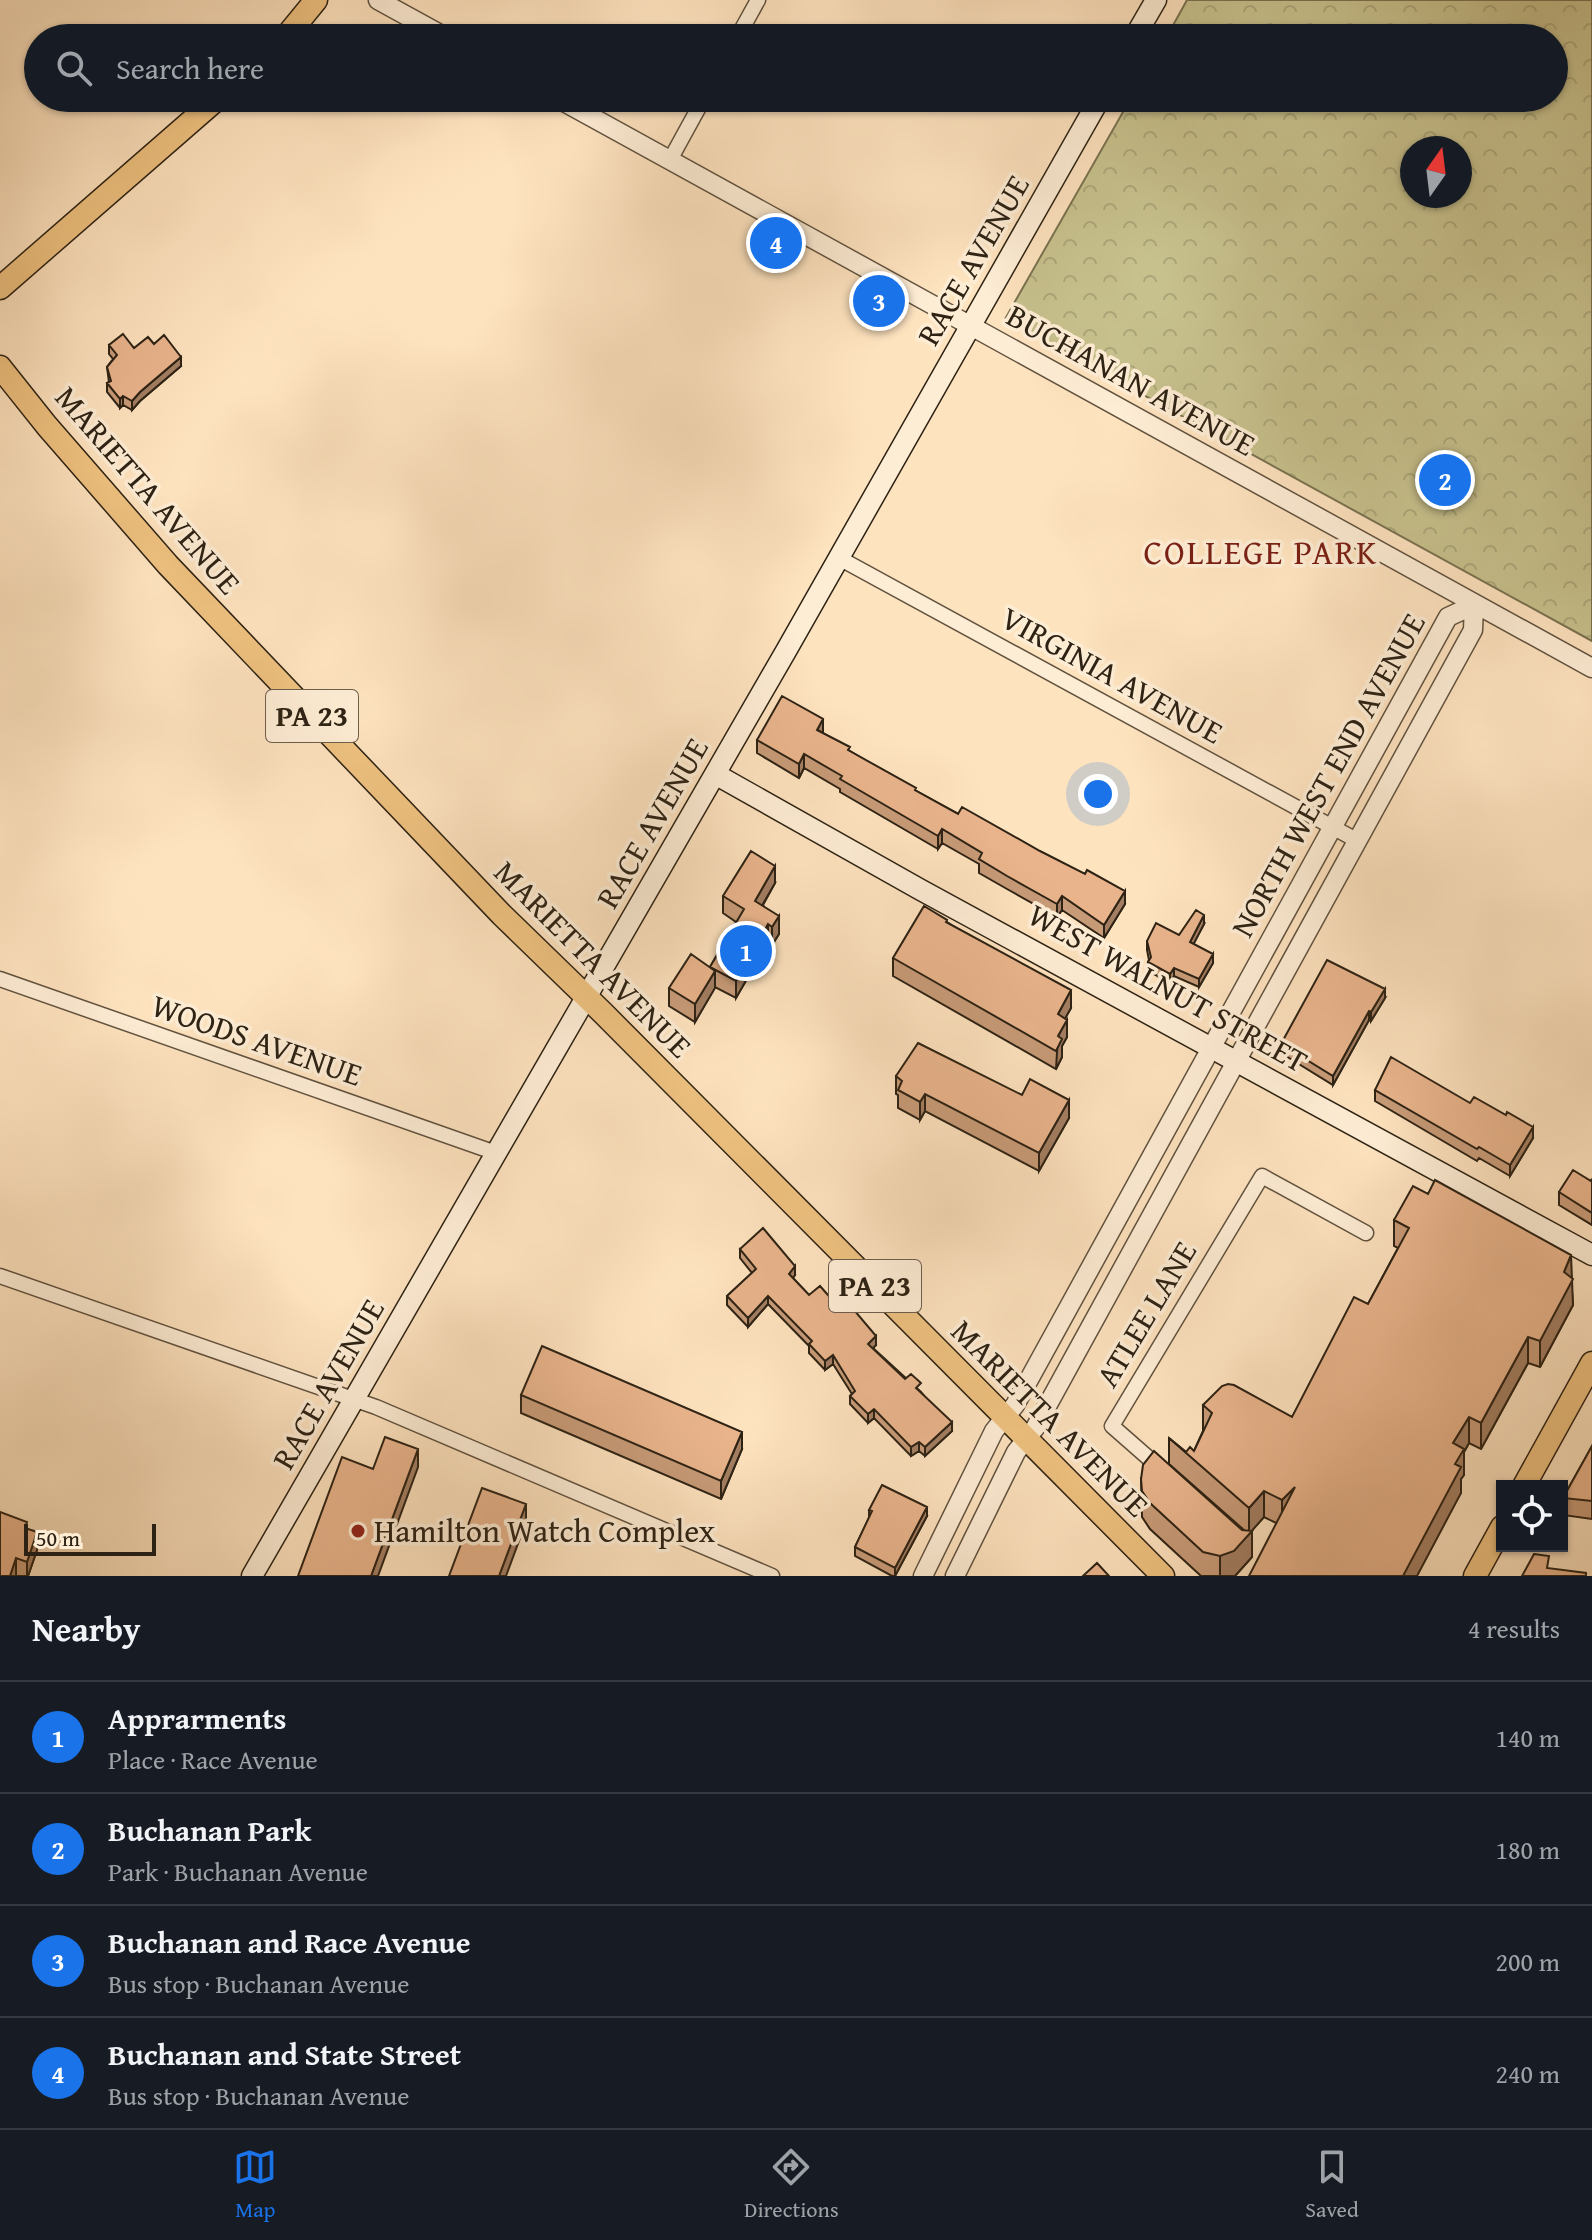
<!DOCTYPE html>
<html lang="en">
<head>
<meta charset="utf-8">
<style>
	body { margin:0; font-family:"Gentium Book Plus",serif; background:#20242c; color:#f1f3f6 }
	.controls { position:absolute; right:24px; bottom:24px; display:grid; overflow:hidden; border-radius:0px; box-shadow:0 2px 6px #0004 }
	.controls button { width:72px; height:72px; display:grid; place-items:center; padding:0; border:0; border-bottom:2px solid #363941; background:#171b24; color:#f1f3f6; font:40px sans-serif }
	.compass { position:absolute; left:1400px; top:136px; width:72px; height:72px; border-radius:50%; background:#171b24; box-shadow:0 2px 6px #0004; rotate:14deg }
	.scale { position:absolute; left:24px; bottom:20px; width:132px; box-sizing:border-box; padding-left:8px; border:4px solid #2d2214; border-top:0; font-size:22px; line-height:28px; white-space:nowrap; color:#2d2214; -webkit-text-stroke:6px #feedd5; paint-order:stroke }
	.you { position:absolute; left:1098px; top:794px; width:28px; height:28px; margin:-20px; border:6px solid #fff; border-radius:50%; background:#1a73e8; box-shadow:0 0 0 12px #1a73e833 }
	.badge { display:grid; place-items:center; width:52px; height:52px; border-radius:50%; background:#1a73e8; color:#fff; font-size:26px; font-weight:700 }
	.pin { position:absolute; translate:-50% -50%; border:4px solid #fff; box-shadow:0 2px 8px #0006 }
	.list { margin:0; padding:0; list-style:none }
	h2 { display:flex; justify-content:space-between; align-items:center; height:104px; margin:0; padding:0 32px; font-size:34px }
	h2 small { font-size:26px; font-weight:400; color:#9ea1a6 }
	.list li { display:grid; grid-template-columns:52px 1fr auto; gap:24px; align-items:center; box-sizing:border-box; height:112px; padding:0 32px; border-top:2px solid #363941 }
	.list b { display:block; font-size:30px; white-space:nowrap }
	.list p { margin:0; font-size:26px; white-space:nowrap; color:#9ea1a6 }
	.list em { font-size:26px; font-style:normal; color:#9ea1a6 }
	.icon { flex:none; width:44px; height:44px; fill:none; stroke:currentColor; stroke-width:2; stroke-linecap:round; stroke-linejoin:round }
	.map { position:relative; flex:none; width:1592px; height:1576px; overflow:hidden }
	.search { position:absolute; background:#171b24; box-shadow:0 2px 6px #0004; left:24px; right:24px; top:24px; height:88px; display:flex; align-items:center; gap:20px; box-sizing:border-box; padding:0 28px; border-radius:44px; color:#9ea1a6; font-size:30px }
	.sheet { height:552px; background:#171b24 }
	nav { display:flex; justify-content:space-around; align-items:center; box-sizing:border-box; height:112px; border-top:2px solid #363941; background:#171b24; font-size:22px; color:#9ea1a6 }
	nav a { display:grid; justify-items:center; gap:4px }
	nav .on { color:#1a73e8 }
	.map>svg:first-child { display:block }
	.forest { fill:url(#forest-crowns); stroke:#7a7250; stroke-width:2; fill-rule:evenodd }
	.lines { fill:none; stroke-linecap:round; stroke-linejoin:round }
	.minor-casing { stroke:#61523f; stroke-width:17 }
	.tertiary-casing { stroke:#61523f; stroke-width:21 }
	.secondary-casing { stroke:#2d2214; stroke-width:23 }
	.primary-casing { stroke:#2d2214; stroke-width:25 }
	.minor { stroke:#feedd5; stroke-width:14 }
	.tertiary { stroke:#feedd5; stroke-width:18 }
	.secondary { stroke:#feedd5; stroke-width:20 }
	.primary { stroke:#efc280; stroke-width:22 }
	.wall { fill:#c89b78; stroke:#2d2214; stroke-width:2 }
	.shaded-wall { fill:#a37e62; stroke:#2d2214; stroke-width:2 }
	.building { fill:#e9b48c; stroke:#2d2214; stroke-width:2 }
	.poi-dot { fill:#8f2418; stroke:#feedd5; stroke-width:3 }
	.labels { text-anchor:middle; stroke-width:7; stroke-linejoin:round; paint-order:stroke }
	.shield { fill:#feedd5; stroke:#6c5f4e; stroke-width:2 }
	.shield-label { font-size:30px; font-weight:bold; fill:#2d2214 }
	.street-label { font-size:32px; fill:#2d2214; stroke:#feedd5 }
	.poi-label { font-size:32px; fill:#2d2214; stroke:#feedd5; text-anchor:start }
	.neighbourhood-label { font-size:34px; letter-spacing:2px; fill:#7a1f14; stroke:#feedd5 }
</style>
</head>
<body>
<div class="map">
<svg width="1592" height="1576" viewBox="0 0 1592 1576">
	<defs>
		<pattern id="forest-crowns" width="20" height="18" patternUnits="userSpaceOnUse" patternTransform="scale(2)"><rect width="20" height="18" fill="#c7c18d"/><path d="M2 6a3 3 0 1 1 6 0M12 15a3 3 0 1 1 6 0" fill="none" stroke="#aba679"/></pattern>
	</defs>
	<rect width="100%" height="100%" fill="#fee3bf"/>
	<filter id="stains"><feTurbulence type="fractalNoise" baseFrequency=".0025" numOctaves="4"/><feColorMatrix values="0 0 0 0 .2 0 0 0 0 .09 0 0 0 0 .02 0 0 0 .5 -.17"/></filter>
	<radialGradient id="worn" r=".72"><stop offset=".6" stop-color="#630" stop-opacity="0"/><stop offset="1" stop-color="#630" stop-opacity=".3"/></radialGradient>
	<path class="forest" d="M1187,0H1592V641L1005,319L1131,98H1554V38H1166ZM1412,148H1460V196H1412Z"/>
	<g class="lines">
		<g class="minor-casing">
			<path id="minor" d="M737,38L758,0
				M670,160L704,98
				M839,558L1358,841
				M0,979L496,1153
				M0,1276L376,1407L772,1576
				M1161,1469L1112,1426L1262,1176L1366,1233"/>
		</g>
		<g class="tertiary-casing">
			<path id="tertiary" d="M378,0L447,38
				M557,98L1592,668
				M923,1576L994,1431L1015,1405L1448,617L1474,605
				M955,1576L1016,1452L1035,1428L1473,630L1474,605"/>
		</g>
		<g class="secondary-casing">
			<path id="secondary" d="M1134,38L1156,0
				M715,774L921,890L1592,1255
				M252,1576L786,651L1100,98"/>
		</g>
		<g class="primary-casing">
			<path id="primary" d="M285,38L316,0
				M0,288L218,98
				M0,367L47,426L168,565L502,915L604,1014L1163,1576
				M1524,1486L1592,1363
				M1475,1576L1502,1527"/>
		</g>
		<use href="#minor" class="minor"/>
		<use href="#tertiary" class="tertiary"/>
		<use href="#secondary" class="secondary"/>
		<use href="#primary" class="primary"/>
	</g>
	<path class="wall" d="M154,344L181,366L140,401L132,410L123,405L120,408L107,392V383L109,382L107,367L113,359L109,354V345L134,348Z
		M823,733L850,751L916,791L1125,904L1104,938L1062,910L1057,917L1007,889L979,873V864L942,843L938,849L840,792V789L804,768L799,778L757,753V740Z
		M775,883L763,905L779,934L772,945L768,942L736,998L715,987L695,1022L669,1006V988L710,967L736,922L723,913V896Z
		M947,922L1071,1008L1065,1018L1067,1037L1062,1046V1057L1056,1069L893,976V958Z
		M1204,924L1193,944L1213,963L1199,987L1174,976L1170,983L1148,971V962L1149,960L1147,950V941L1179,935Z
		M1385,998L1371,1021L1369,1020L1333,1085L1281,1053V1044Z
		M896,1076L1022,1095L1069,1118L1039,1171L925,1111L920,1120L898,1108V1095L896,1094Z
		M1375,1090L1470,1103L1533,1138L1510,1176L1479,1158L1477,1161L1375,1101Z
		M1592,1179V1225L1559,1205V1192L1591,1181Z
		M1394,1220L1571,1278L1573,1305L1540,1367L1528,1363L1481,1449L1469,1443L1464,1452V1475L1461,1479V1493L1276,1523L1264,1517L1251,1531L1252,1557L1235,1576H1201L1150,1529L1142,1517L1141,1479L1244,1530L1169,1464V1438L1186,1452L1194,1451L1203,1431V1405L1292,1417L1368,1304L1398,1248L1394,1246Z
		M740,1249L795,1275L793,1278L809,1295L842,1311L876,1345L873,1348L921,1392L952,1431L925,1456L919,1451L911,1456L874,1418L868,1423L850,1404V1396L852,1394L833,1364L825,1370L809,1353V1346L768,1304L748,1327L727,1305V1296L752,1273L740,1258Z
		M521,1395L742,1449L721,1499L521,1413Z
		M1592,1446V1519L1563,1515V1498Z
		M869,1510L927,1516L895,1576H892L855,1556V1547L869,1518Z
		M27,1528L37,1550L28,1576H0Z"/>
	<path class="shaded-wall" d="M181,357V366L140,401L132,410V401L140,392Z
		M123,396V405L120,408V399Z
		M823,719V733L817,730Z
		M804,754V768L799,778V764Z
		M942,829V843L938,849V836Z
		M775,866V883L755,918V901Z
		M1125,891V904L1104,938V925Z
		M1062,896V910L1057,917V904Z
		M1204,915V924L1190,951V942Z
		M779,916V934L772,945V927Z
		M768,924V942L736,998V981Z
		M1213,954V963L1199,987V979Z
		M1174,968V976L1170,983V974Z
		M715,971V988L695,1022V1004Z
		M1385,989V998L1371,1021V1012Z
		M1071,990V1008L1058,1031V1014Z
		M1369,1011V1020L1333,1085V1076Z
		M1067,1020V1037L1062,1046V1057L1056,1069L1058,1036Z
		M925,1094V1111L920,1120V1102Z
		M1069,1100V1118L1039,1171V1153Z
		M1533,1127V1138L1510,1176V1165Z
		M1571,1255L1573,1305L1540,1367V1341L1564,1272Z
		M795,1266V1275L789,1283V1274Z
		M768,1296V1304L748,1327V1318Z
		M876,1336V1345L868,1353V1344Z
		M1528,1337V1363L1481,1449V1423Z
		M833,1355V1364L825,1370V1361Z
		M874,1409V1418L868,1423V1414Z
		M1469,1417V1443L1464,1452V1475L1461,1479V1493L1417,1576H1403L1453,1443Z
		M952,1422V1431L925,1456V1447Z
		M742,1432V1449L721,1499V1481Z
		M919,1442V1451L911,1456V1447Z
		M418,1449V1467L378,1576H371Z
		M1295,1487L1282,1526V1500Z
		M1264,1491V1517L1249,1534V1508Z
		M526,1504V1522L506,1576H499Z
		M927,1507V1516L895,1576V1568Z
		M1252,1531V1557L1235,1576H1220V1556Z
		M37,1532V1550L28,1576H27V1562Z
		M16,1558V1576H10Z"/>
	<path class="building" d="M123,334L134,348L148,337L154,344L164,335L181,357L140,392L132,401L123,396L120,399L107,383L111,381L107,367L117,355L109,345Z
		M782,696L823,719L817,730L850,747L848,750L916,788L915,790L958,814L962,807L1040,851L1085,874L1087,870L1125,891L1104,925L1062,896L1057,904L1007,876L979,859L982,853L942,829L938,836L840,779L842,776L804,754L799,764L757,740Z
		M751,851L775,866L755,901L779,916L772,927L768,924L736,981L710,967L744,909L723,896Z
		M924,906L947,920L946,922L1071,990L1058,1014L1067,1020L1058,1036L1062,1039L1056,1051L893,958Z
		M1196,910L1204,915L1190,942L1213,954L1199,979L1174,968L1170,974L1148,962L1151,957L1147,941L1156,923L1179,935Z
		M691,954L715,971L695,1004L669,988Z
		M1327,960L1385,989L1371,1012L1369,1011L1333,1076L1281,1044Z
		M918,1043L1022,1095L1030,1079L1069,1100L1039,1153L925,1094L920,1102L898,1090L902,1081L896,1076Z
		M1391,1057L1470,1103L1474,1097L1506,1115L1507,1112L1533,1127L1510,1165L1479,1147L1477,1149L1375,1090Z
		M1573,1170L1591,1181L1592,1179V1213L1559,1192Z
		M1435,1180L1571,1255L1564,1272L1573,1279L1540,1341L1528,1337L1481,1423L1469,1417L1453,1443L1464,1449L1455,1464L1461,1467L1403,1576H1249L1295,1487L1282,1500L1264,1491L1249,1508L1169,1438L1186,1452L1190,1447L1194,1451L1212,1413L1203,1405L1222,1386L1228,1384L1234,1385L1292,1417L1354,1297L1368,1304L1409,1228L1394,1220L1413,1186L1428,1194Z
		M763,1228L795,1266L789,1274L809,1295L820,1286L842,1311L849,1304L876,1336L868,1344L905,1379L911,1374L921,1383L916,1388L952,1422L925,1447L919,1442L911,1447L874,1409L868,1414L850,1396L855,1391L833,1355L825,1361L809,1344L812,1341L768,1296L748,1318L727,1296L756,1269L740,1249Z
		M542,1346L742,1432L721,1481L521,1395Z
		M385,1437L418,1449L371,1576H298L342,1457L373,1469Z
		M1592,1446V1501L1563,1498Z
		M1154,1451L1242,1530L1252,1531L1234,1551L1220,1556L1203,1552L1150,1503L1142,1491L1141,1479L1143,1465Z
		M882,1485L927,1507L895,1568L855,1547L872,1511L869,1510Z
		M482,1488L526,1504L499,1576H449Z
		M0,1512L27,1522L25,1528L37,1532L27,1562L16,1558L10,1576H0Z
		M1534,1554L1549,1556L1547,1568L1586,1573V1576H1522Z
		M1097,1563L1109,1576H1083Z"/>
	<circle class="poi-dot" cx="358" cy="1531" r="8"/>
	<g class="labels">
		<g class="shield">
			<rect x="266" y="690" width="92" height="52" rx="6"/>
			<rect x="829" y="1260" width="92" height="52" rx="6"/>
		</g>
		<g class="shield-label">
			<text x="312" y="726">PA 23</text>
			<text x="875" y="1296">PA 23</text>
		</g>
		<g class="street-label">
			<text transform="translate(973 260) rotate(-60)" y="11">RACE AVENUE</text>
			<text transform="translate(1131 380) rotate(29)" y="11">BUCHANAN AVENUE</text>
			<text transform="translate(148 490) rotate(49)" y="11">MARIETTA AVENUE</text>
			<text transform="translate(1112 675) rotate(29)" y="11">VIRGINIA AVENUE</text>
			<text transform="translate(1328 775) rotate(-61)" y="11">NORTH WEST END AVENUE</text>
			<text transform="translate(652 823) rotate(-60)" y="11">RACE AVENUE</text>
			<text transform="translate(593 959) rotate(45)" y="11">MARIETTA AVENUE</text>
			<text transform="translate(1168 988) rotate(29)" y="11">WEST WALNUT STREET</text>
			<text transform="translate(257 1040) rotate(19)" y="11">WOODS AVENUE</text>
			<text transform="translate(1146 1314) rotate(-59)" y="11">ATLEE LANE</text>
			<text transform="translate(328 1384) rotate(-60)" y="11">RACE AVENUE</text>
			<text transform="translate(1050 1418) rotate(45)" y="11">MARIETTA AVENUE</text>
		</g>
		<g class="poi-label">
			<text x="374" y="1542">Hamilton Watch Complex</text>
		</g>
		<g class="neighbourhood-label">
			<text x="1261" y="564">COLLEGE PARK</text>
		</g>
	</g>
	<rect width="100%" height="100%" filter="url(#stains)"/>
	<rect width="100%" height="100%" fill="url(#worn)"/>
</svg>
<div class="controls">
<button><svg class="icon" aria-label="locate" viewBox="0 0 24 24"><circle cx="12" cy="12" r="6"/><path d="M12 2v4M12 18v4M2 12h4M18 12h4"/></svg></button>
</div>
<svg class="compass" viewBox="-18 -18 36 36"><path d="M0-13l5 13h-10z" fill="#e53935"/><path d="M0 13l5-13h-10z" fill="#9ea1a6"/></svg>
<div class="scale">50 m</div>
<div class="you"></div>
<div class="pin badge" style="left:746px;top:951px">1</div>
<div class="pin badge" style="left:1445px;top:480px">2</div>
<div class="pin badge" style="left:879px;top:301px">3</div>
<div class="pin badge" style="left:776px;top:243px">4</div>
<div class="search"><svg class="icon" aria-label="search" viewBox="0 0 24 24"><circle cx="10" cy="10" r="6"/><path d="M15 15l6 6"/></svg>Search here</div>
</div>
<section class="sheet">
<h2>Nearby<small>4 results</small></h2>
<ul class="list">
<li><span class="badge">1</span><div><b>Apprarments</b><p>Place · Race Avenue</p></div><em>140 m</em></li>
<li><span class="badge">2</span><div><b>Buchanan Park</b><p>Park · Buchanan Avenue</p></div><em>180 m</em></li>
<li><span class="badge">3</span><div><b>Buchanan and Race Avenue</b><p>Bus stop · Buchanan Avenue</p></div><em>200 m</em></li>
<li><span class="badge">4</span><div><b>Buchanan and State Street</b><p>Bus stop · Buchanan Avenue</p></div><em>240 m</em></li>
</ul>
</section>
<nav>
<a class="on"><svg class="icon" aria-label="map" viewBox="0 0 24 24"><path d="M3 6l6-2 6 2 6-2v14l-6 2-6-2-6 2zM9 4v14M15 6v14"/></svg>Map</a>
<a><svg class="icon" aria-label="directions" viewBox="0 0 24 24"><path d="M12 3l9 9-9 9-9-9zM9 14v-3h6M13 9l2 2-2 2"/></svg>Directions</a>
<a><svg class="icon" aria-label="saved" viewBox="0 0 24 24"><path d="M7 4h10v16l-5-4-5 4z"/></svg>Saved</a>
</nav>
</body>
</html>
